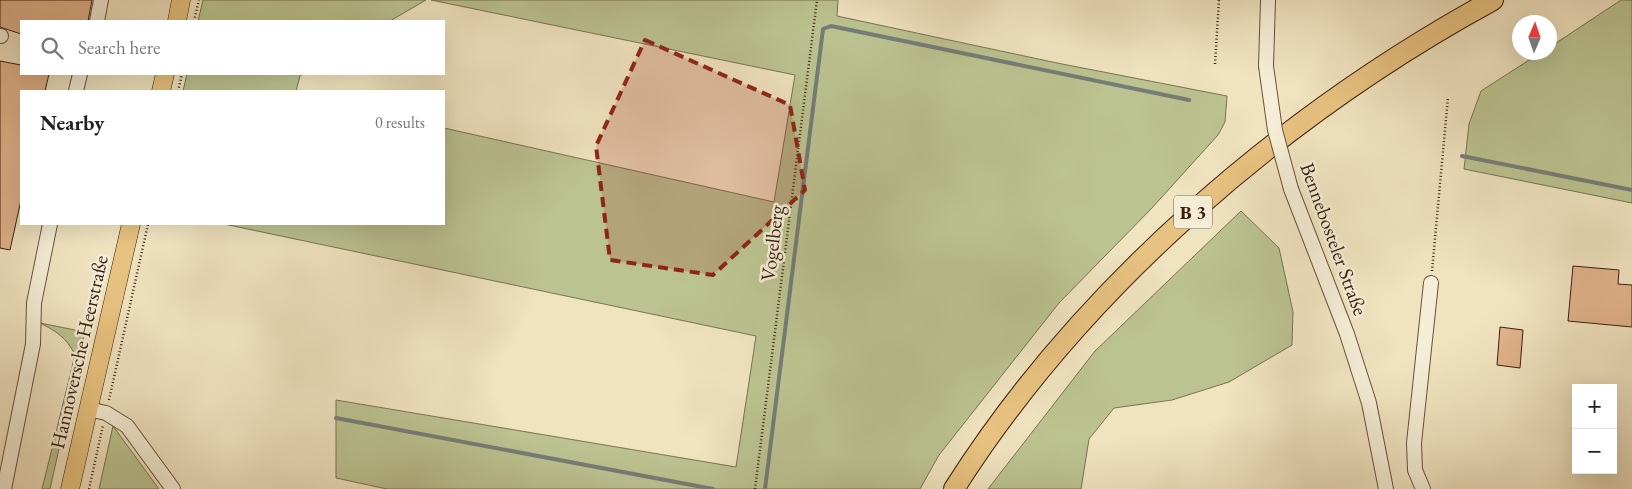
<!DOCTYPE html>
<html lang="en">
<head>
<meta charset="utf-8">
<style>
	body { margin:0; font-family:"EB Garamond",serif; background:#f6f6f6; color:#222 }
	.controls { position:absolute; right:15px; bottom:15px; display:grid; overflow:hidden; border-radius:0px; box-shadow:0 5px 20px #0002 }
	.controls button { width:45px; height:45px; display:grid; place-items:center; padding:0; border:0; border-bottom:1px solid #e0e0e0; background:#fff; color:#222; font:25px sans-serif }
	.compass { position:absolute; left:1512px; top:15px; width:45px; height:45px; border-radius:50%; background:#fff; box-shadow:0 5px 20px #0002; rotate:2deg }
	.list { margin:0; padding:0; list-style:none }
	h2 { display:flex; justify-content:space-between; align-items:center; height:65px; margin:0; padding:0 20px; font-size:21px }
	h2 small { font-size:16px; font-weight:400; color:#767676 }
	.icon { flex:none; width:28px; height:28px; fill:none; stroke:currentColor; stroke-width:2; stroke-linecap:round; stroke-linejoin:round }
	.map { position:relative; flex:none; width:1632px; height:489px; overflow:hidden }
	.search { position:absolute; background:#fff; box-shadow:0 5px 20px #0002; left:20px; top:20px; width:425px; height:55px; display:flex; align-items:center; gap:12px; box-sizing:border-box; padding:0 18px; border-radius:0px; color:#767676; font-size:19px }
	.panel { position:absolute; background:#fff; box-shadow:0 5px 20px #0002; left:20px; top:90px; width:425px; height:135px; border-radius:0px }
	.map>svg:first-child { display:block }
	.green { fill:#bbc391; stroke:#7a7250 }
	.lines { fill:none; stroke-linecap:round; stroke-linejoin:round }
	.stream { stroke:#767d77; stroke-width:4 }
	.building { fill:#e2b38c; stroke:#39200f }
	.minor-casing { stroke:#67513b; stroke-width:16 }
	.major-casing { stroke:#39200f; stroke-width:19 }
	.highway-casing { stroke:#39200f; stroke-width:22 }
	.path { stroke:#39200f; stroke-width:2.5; stroke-dasharray:1 2.5; stroke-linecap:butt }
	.minor { stroke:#f5edd6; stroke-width:14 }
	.major { stroke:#e8c280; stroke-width:18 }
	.highway { stroke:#e8c280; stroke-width:20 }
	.minor-bridge-casing { stroke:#67513b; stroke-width:16; stroke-linecap:butt }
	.minor-bridge { stroke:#f5edd6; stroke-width:14 }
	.marked { fill:#8f2418; fill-opacity:0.2; stroke:#8f2418; stroke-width:4; stroke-dasharray:10 6; stroke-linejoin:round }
	.labels { text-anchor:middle; stroke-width:5; stroke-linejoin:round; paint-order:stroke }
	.shield { fill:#f5edd6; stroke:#715e4b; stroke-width:1 }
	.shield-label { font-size:19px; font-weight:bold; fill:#39200f }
	.street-label { font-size:20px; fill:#39200f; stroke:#f5edd6 }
</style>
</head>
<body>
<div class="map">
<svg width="1632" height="489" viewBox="0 0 1632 489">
	<rect width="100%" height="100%" fill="#f0e3c0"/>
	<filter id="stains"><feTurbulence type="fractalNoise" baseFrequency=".004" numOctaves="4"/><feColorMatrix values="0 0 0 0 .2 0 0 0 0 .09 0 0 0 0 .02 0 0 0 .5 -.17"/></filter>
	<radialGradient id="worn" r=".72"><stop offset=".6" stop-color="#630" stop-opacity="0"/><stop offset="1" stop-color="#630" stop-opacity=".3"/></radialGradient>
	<path class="green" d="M203,0H426L390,21H198Z
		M431,0H838L837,16L1057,63L1227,96L1225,122L1218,135L1151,209L1059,303L939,455L920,489H387L336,478V400L736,467L756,336L224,224H444V128L774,202L795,75Z
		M1621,0H1632V203L1464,169L1469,124L1481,91L1540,53L1550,52V47Z
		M187,74H303L300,76L296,91H183Z
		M1241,211L1279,248L1293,312L1292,345L1229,382L1172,400L1114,408L1089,439L1081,489H988L1095,351Z
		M40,323L85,332L50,489H42L75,355C67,338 56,331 40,323Z
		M113,426L159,489H99Z"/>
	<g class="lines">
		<path class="stream" d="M1462,156L1632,190
			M336,418L713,489
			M765,489L823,29L831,26L1189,100"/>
	</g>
	<path class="building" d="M0,0H92L88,21H21V34L0,27Z
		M0,61L21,65V74H49L45,91H21V200L10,250L0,248Z
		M1573,266L1619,270L1618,284L1632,285V327L1568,321Z
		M1500,327L1523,330L1520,368L1497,365Z"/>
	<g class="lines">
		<g class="minor-casing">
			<path id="minor" d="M97,21L101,0
				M0,36H1
				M1266,66L1268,0
				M76,91L80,74
				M1291,189L1347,334L1369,403L1386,489
				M88,409L106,413L127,426L173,489
				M4,489L33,344L34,303L50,224
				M1423,489L1415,470L1414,443L1431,283"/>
		</g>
		<g class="major-casing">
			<path id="major" d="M177,21L181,0
				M161,91L165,74
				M70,489L131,224"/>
		</g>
		<g class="highway-casing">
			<path id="highway" d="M954,489C1082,287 1284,114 1493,0"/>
		</g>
		<path class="path" d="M194,21L199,0
			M1215,64L1219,0
			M178,91L182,74
			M1432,271L1448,97
			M109,400L148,224
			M89,489L103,425
			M755,489L817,0"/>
		<use href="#minor" class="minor"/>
		<use href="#major" class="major"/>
		<use href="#highway" class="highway"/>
		<g class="minor-bridge-casing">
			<path id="minor-bridge" d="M1266,66L1275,130L1291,189"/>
		</g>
		<use href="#minor-bridge" class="minor-bridge"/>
	</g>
	<path class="marked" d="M645,40L790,105L805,190L713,275L610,260L596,146Z"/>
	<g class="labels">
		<rect class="shield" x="1174" y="195.5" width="38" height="33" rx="4"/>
		<g class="shield-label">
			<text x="1193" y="219">B 3</text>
		</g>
		<g class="street-label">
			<text transform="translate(1334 239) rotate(70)" y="7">Bennebosteler Straße</text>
			<text transform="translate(772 243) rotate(-83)" y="7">Vogelberg</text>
			<text transform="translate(79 352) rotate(-77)" y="7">Hannoversche Heerstraße</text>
		</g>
	</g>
	<rect width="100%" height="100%" filter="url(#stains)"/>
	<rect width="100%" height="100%" fill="url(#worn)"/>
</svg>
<div class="controls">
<button>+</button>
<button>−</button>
</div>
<svg class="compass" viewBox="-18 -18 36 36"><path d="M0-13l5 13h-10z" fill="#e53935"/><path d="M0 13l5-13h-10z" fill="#767676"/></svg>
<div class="search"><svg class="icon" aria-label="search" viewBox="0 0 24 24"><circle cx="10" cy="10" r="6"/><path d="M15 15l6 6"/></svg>Search here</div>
<section class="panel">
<h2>Nearby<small>0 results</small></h2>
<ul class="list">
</ul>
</section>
</div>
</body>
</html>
